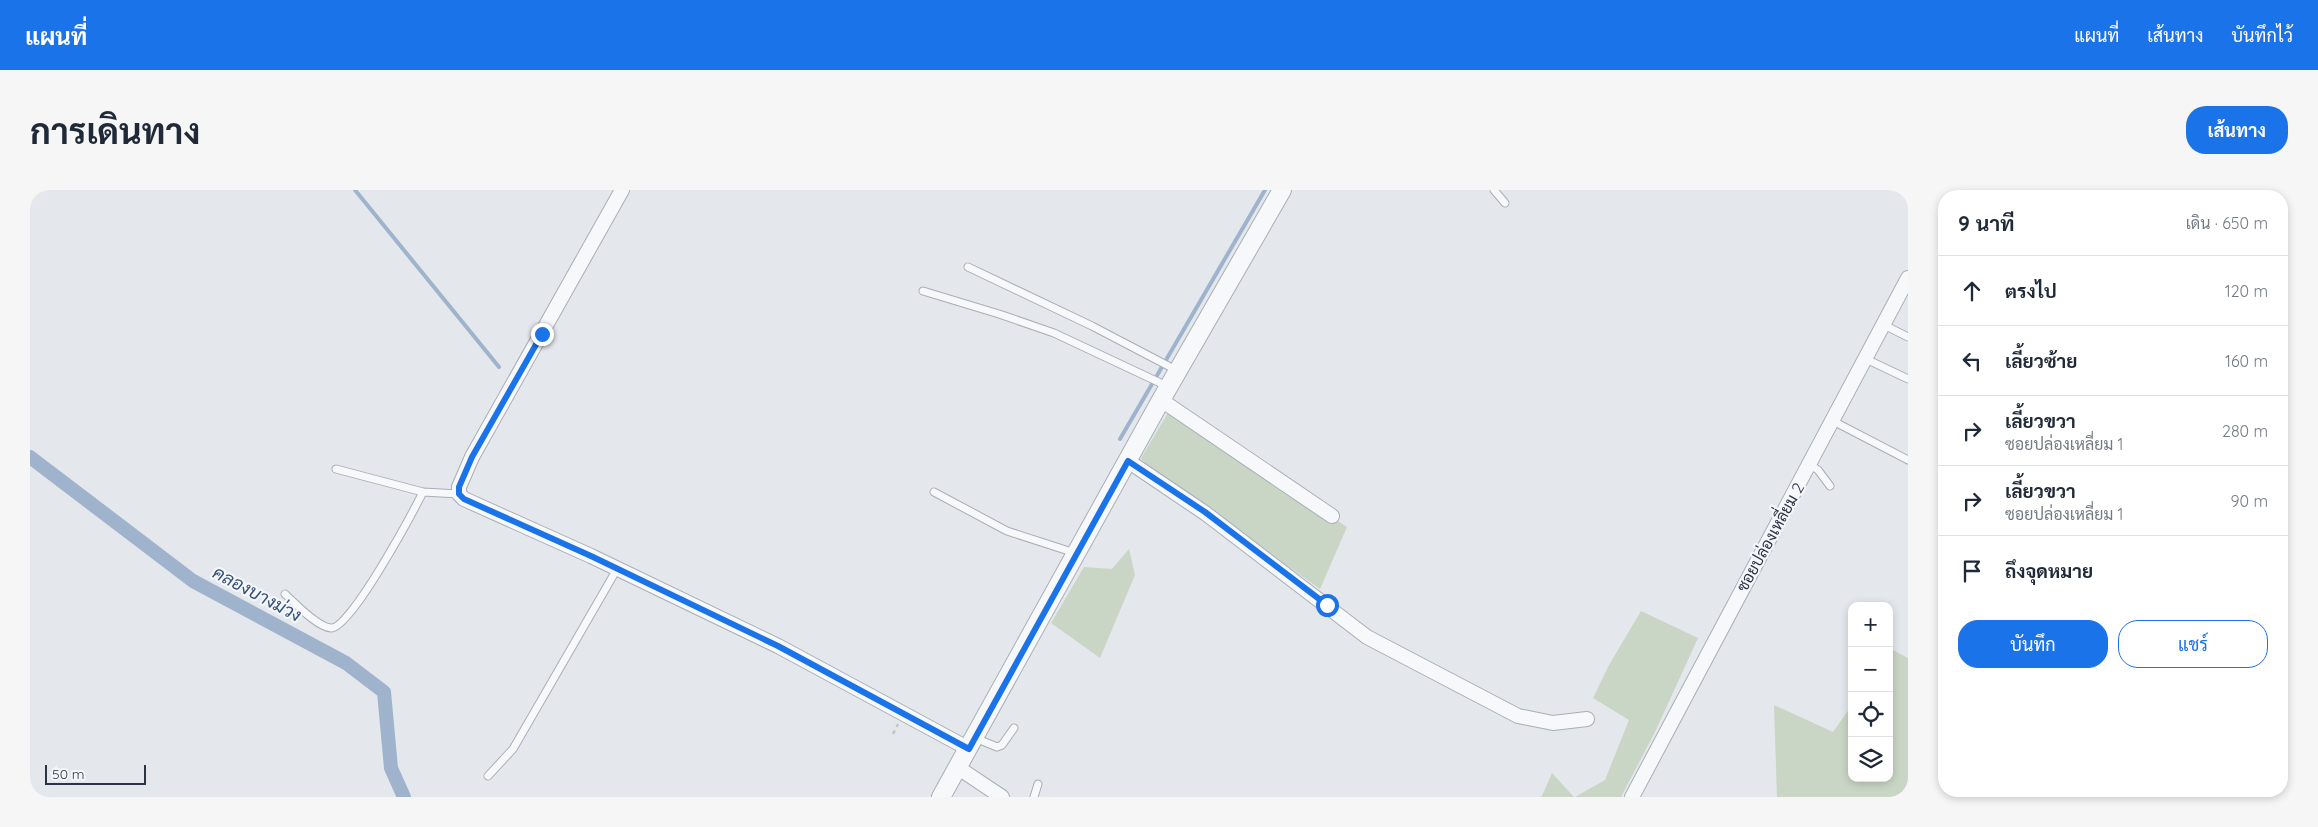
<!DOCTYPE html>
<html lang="th">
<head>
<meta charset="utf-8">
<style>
	body { margin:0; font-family:Quicksand,Sarabun,sans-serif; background:#f6f6f7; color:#1f2937 }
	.controls { position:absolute; right:15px; bottom:15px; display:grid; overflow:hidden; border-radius:10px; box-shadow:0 2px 8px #0003 }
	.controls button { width:45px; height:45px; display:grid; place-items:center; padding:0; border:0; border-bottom:1px solid #e0e1e3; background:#fff; color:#1f2937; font:25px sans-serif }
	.scale { position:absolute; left:15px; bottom:12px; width:101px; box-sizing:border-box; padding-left:5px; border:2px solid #2b3445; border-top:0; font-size:14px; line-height:18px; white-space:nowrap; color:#2b3445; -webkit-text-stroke:4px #f4f6f9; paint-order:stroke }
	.stop { position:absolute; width:15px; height:15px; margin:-11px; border:4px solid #1a73e8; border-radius:50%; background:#fff }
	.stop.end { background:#1a73e8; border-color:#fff; box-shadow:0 1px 5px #0008 }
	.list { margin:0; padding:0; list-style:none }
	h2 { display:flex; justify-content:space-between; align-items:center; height:65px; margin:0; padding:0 20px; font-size:21px }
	h2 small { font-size:16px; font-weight:400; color:#747a83 }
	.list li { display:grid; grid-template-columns:32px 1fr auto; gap:15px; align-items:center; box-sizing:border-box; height:70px; padding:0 20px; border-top:1px solid #e0e1e3 }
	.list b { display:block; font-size:19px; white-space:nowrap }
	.list p { margin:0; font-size:16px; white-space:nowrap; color:#747a83 }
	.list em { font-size:16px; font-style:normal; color:#747a83 }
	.actions { display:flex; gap:10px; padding:15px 20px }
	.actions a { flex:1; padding:11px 0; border:1px solid #1a73e8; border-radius:20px; text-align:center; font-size:18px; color:#1a73e8 }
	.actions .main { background:#1a73e8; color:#fff }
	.icon { flex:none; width:28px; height:28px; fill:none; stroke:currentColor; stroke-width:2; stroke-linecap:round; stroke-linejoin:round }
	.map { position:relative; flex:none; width:1878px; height:607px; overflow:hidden; border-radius:20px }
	header { display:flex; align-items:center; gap:30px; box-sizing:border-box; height:70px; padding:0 25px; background:#1a73e8; color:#fff }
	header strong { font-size:24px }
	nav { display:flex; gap:28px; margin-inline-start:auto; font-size:18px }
	.intro { display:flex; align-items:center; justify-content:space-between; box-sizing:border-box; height:120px; padding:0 30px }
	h1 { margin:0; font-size:35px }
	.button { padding:12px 22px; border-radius:20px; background:#1a73e8; color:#fff; font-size:18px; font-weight:700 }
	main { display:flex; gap:30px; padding:0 30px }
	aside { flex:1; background:#fff; border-radius:20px; box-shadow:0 2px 8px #0003 }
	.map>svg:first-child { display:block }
	.green { fill:#c9d6c5 }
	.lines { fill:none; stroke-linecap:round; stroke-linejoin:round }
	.stream { stroke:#9fb4cc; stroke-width:4 }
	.canal { stroke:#9fb4cc; stroke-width:14 }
	.service-casing { stroke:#a9aeb7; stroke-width:9 }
	.minor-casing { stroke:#a9aeb7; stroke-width:16 }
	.tertiary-casing { stroke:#a9aeb7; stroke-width:20 }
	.path { stroke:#c2c5cb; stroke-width:2.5; stroke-dasharray:4 4; stroke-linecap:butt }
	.service { stroke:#f7f8fa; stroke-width:7 }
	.minor { stroke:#f7f8fa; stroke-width:14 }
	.tertiary { stroke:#f7f8fa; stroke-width:18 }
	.route { stroke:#1a73e8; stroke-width:6 }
	.labels { text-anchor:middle; stroke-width:4.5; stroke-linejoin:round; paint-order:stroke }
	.street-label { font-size:16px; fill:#2b3445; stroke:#f4f6f9 }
	.water-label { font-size:18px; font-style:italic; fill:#34527a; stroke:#f4f6f9 }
</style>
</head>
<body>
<header>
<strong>แผนที่</strong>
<nav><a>แผนที่</a><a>เส้นทาง</a><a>บันทึกไว้</a></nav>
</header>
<div class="intro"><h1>การเดินทาง</h1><a class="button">เส้นทาง</a></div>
<main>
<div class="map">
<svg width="1878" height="607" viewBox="0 0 1878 607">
	<rect width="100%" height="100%" fill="#e4e7ec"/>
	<path class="green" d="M1139,221L1317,337L1290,399L1118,278L1111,268Z
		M1099,359L1105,385L1070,468L1021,433L1054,377L1082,379Z
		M1611,421L1668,448L1625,542L1591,607H1545L1575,590L1599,530L1563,508L1579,475Z
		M1861,459L1878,468V607H1747L1744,515L1803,542L1822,515V588H1859Z
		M1522,583L1544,607H1510L1512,606Z"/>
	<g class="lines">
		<path class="stream" d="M325,0L469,177
			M1090,249L1235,0"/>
		<path class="canal" d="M0,267L163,391L316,473L354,502L361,578L374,607"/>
		<g class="service-casing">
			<path id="service" d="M1464,0L1475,13
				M938,77L1062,136L1148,181
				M893,101L969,124L1024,143L1139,197
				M1854,135L1878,147
				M1836,169L1878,189
				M1803,231L1878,270
				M1780,275L1788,280L1800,296
				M306,279L393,302L429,304
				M904,302L977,341L1045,363
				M255,404C265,413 287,437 301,438C320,440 383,322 393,302
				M945,548L967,557L972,555L984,538
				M458,586L483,559L587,379
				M1004,607L1008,594"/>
		</g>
		<g class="minor-casing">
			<path id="minor" d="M592,0L442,267L429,297V304L434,309L561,366L748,456L939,559
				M1131,210L1302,326
				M1098,271L1175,323L1337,447L1488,526L1523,533L1557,529
				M927,577L972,607
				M1602,607L1878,88"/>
		</g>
		<g class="tertiary-casing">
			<path id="tertiary" d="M911,607L1131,210L1252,0"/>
		</g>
		<path class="path" d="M863,544L868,534"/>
		<use href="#service" class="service"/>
		<use href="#minor" class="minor"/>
		<use href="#tertiary" class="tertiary"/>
	</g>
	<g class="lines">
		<path class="route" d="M512,144L442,267L429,297V304L434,309L561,366L748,456L939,559L1098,271L1175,322L1297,415"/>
	</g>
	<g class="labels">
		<g class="street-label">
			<text transform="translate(1740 347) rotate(-61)" y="6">ซอยปล่องเหลี่ยม 2</text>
		</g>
		<g class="water-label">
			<text transform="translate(227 404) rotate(28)" y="6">คลองบางม่วง</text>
		</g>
	</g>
</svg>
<div class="controls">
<button>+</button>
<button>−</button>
<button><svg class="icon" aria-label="locate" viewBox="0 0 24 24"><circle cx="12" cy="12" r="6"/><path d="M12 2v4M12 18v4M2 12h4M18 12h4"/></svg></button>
<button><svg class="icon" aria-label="layers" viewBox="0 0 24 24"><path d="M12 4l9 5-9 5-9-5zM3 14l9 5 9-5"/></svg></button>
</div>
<div class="scale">50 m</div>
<div class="stop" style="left:1297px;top:415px"></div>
<div class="stop end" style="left:512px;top:144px"></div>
</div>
<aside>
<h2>9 นาที<small>เดิน · 650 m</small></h2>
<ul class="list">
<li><svg class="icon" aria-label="ahead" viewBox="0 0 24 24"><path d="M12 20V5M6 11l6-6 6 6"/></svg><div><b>ตรงไป</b></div><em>120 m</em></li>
<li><svg class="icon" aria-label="left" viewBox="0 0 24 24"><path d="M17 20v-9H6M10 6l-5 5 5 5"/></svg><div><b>เลี้ยวซ้าย</b></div><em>160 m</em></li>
<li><svg class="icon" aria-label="right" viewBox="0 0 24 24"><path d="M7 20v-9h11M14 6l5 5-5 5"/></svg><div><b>เลี้ยวขวา</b><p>ซอยปล่องเหลี่ยม 1</p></div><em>280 m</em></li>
<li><svg class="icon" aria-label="right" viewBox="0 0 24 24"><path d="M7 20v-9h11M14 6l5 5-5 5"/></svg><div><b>เลี้ยวขวา</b><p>ซอยปล่องเหลี่ยม 1</p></div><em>90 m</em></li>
<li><svg class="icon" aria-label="arrive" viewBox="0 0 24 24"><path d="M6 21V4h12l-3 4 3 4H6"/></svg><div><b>ถึงจุดหมาย</b></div></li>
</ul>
<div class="actions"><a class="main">บันทึก</a><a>แชร์</a></div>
</aside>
</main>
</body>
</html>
